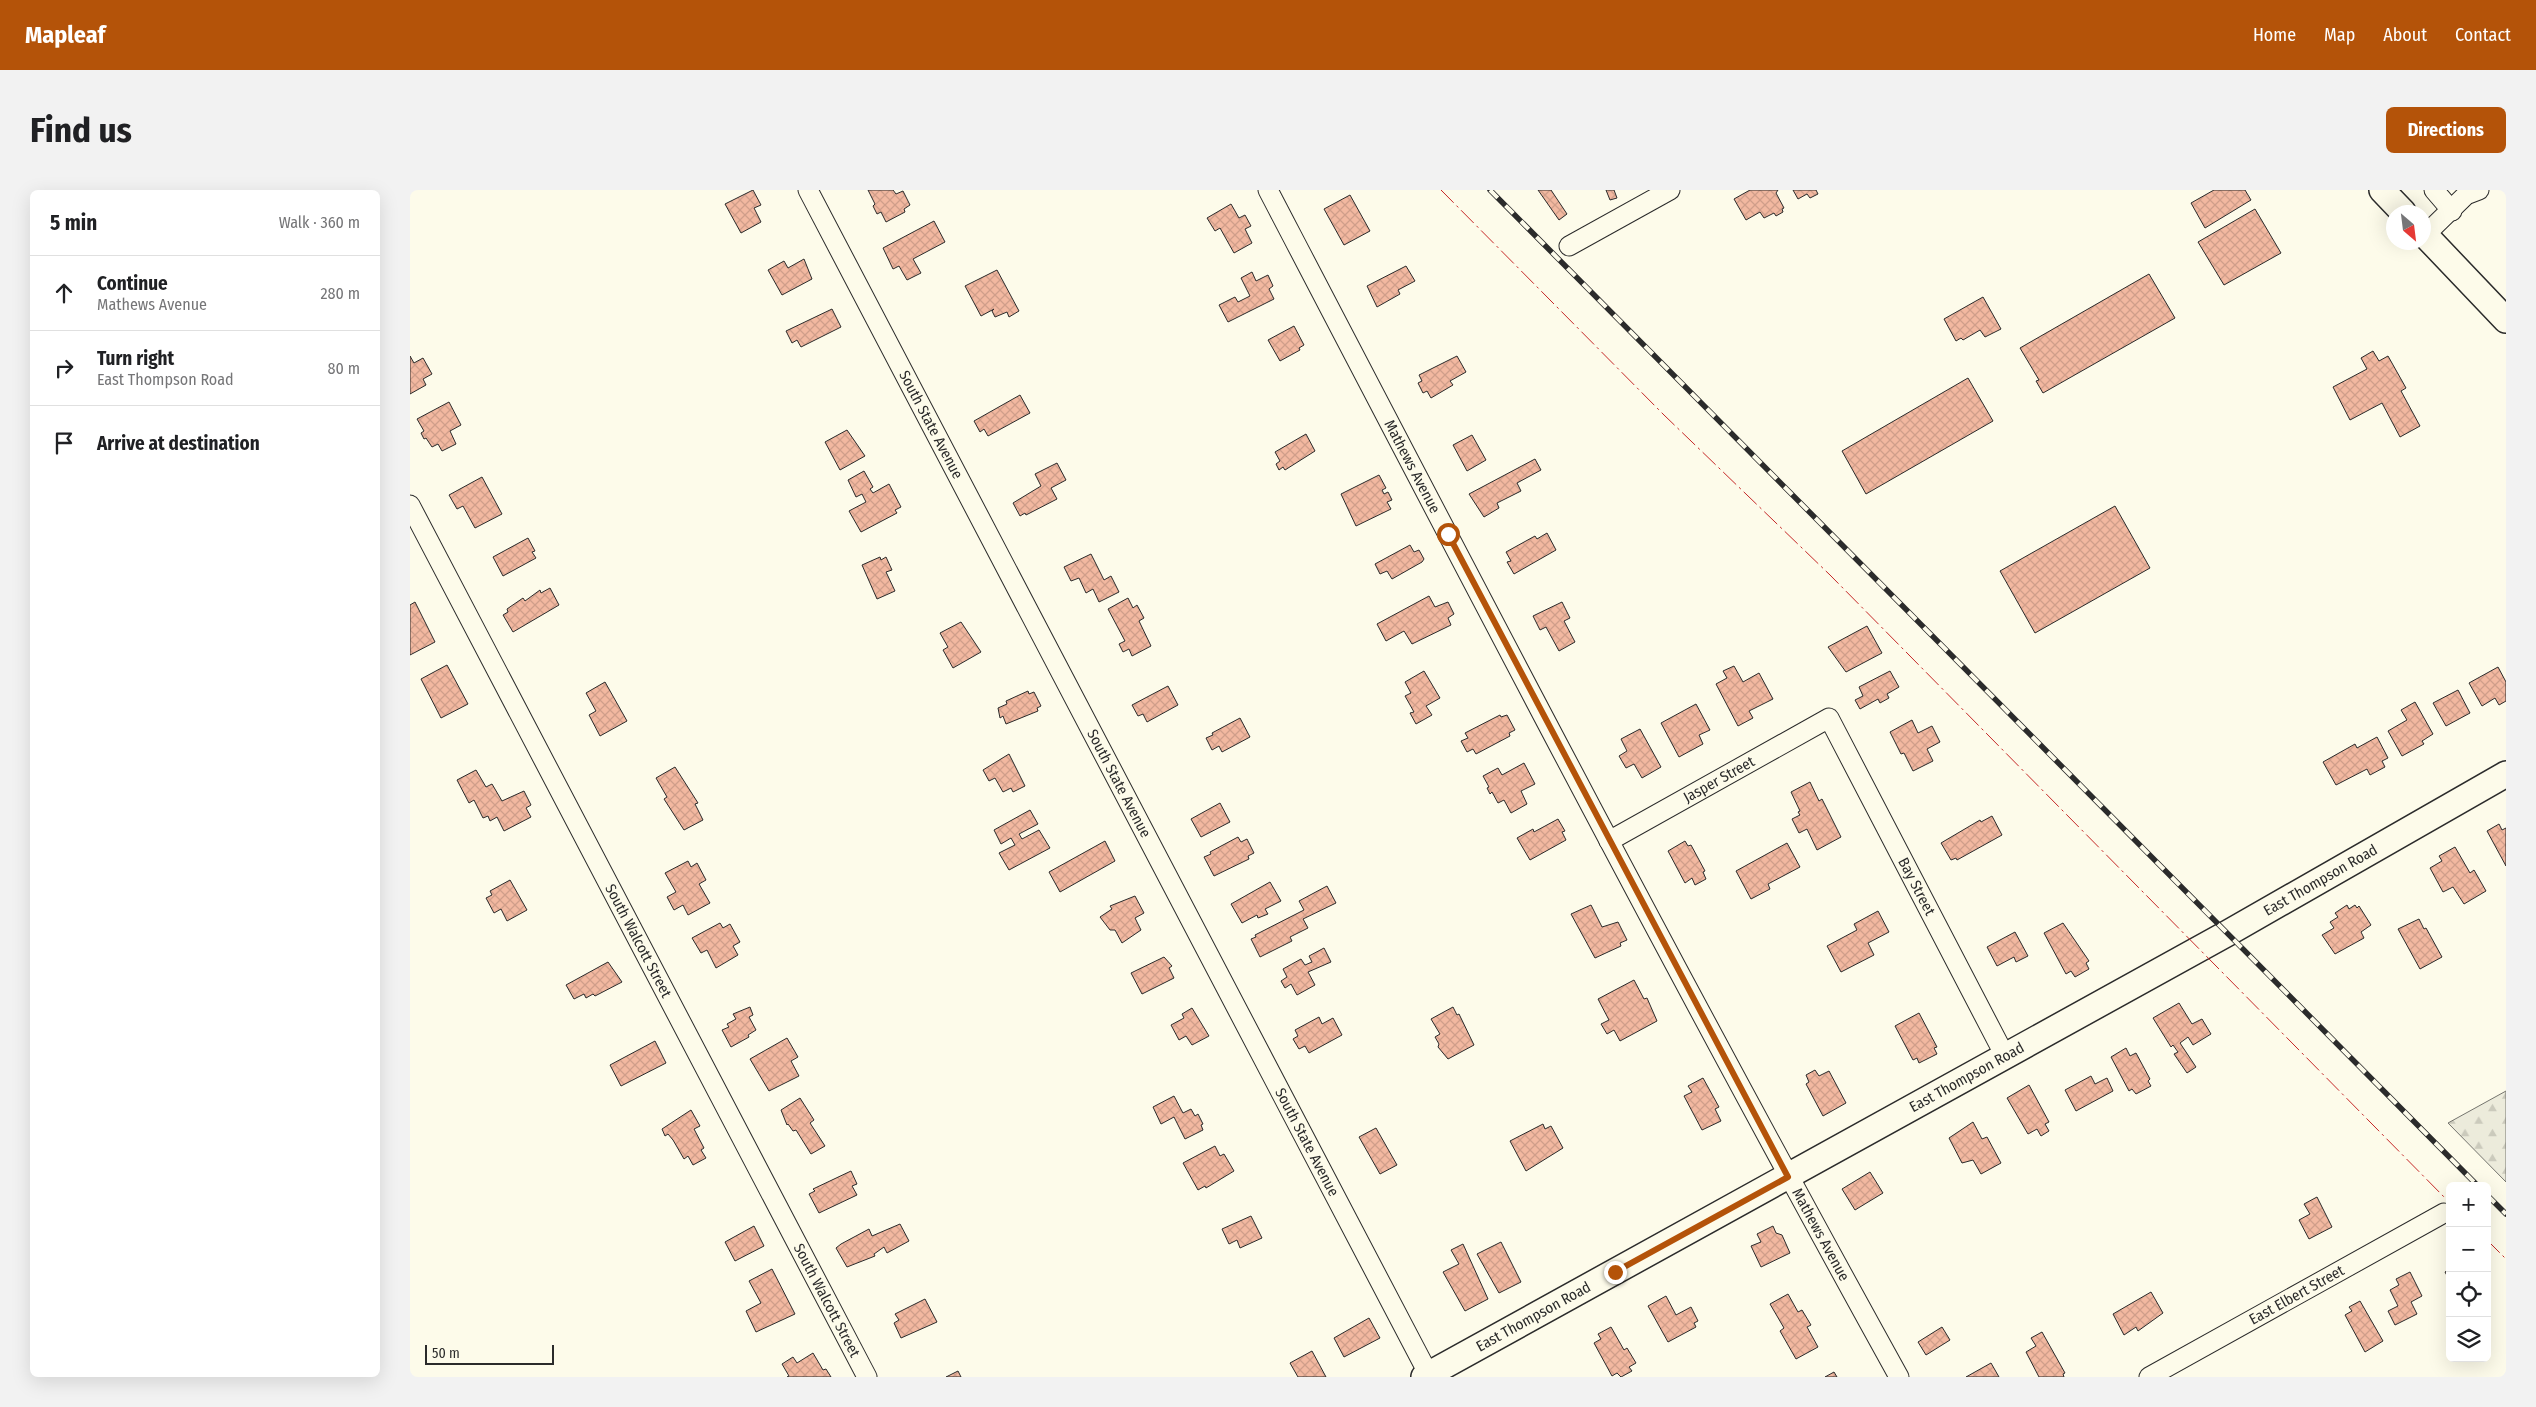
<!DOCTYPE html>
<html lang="en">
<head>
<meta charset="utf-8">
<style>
	body { margin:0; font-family:"Fira Sans Condensed",sans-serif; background:#f2f2f2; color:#202124 }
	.controls { position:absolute; right:15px; bottom:15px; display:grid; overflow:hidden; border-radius:8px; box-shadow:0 5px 20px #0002 }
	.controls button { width:45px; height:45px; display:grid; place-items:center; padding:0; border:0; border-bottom:1px solid #e0e0e0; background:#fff; color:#202124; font:25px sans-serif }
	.compass { position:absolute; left:1976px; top:15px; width:45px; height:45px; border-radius:50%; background:#fff; box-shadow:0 5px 20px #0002; rotate:152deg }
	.scale { position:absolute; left:15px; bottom:12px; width:129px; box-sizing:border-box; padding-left:5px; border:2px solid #2b2b2b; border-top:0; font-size:14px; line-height:18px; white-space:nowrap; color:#2b2b2b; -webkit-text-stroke:4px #fdfbea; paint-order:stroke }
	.stop { position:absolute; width:15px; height:15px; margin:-11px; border:4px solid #b45309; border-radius:50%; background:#fff }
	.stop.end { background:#b45309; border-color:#fff; box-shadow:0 1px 5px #0008 }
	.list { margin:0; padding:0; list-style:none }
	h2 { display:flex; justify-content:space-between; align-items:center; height:65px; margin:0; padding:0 20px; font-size:21px }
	h2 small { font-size:16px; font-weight:400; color:#757577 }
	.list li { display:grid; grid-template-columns:32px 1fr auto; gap:15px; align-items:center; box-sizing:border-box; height:75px; padding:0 20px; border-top:1px solid #e0e0e0 }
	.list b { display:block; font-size:19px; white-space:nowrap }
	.list p { margin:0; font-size:16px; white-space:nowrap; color:#757577 }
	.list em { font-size:16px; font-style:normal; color:#757577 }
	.icon { flex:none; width:28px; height:28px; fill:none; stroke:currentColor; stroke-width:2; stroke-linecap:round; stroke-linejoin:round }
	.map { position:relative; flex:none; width:2096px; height:1187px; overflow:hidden; border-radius:8px }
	header { display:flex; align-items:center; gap:30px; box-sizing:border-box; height:70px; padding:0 25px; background:#b45309; color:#fff }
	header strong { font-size:24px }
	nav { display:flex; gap:28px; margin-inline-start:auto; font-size:18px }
	.intro { display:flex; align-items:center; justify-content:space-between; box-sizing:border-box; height:120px; padding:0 30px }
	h1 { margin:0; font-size:35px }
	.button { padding:12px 22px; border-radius:8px; background:#b45309; color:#fff; font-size:18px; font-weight:700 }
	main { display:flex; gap:30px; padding:0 30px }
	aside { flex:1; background:#fff; border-radius:8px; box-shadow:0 5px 20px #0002 }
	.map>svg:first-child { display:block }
	.forest { fill:url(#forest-firs); stroke:#74746e }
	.building { fill:url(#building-cross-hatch); stroke:#2b2b2b }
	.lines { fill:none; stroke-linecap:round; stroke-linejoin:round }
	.minor-casing { stroke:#2b2b2b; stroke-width:21 }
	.major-casing { stroke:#2b2b2b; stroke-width:28 }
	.minor { stroke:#fdfbea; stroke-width:19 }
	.major { stroke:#fdfbea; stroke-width:25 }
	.rail-casing { stroke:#2b2b2b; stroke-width:5.5 }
	.rail { stroke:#fdfbea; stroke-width:4; stroke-dasharray:11; stroke-linecap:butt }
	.power { stroke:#c62828; stroke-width:1; stroke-dasharray:18 4 2.5 4; stroke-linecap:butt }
	.route { stroke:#b45309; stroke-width:6 }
	.labels { text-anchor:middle; stroke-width:4; stroke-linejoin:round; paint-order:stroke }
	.street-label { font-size:15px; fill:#2b2b2b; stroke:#fdfbea }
</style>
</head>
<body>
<header>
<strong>Mapleaf</strong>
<nav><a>Home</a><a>Map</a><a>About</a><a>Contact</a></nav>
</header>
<div class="intro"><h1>Find us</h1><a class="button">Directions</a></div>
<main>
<aside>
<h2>5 min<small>Walk · 360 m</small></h2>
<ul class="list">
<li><svg class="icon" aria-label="ahead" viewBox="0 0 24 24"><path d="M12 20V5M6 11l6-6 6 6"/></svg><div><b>Continue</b><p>Mathews Avenue</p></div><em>280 m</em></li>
<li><svg class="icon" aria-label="right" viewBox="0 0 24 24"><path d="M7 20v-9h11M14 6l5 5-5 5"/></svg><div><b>Turn right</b><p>East Thompson Road</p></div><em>80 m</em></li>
<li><svg class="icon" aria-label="arrive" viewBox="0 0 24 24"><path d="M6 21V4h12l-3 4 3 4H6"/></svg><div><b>Arrive at destination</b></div></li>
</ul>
</aside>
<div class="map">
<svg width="2096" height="1187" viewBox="0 0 2096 1187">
	<defs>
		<pattern id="forest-firs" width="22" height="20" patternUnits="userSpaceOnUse" patternTransform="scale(1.25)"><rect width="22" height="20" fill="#ecebdb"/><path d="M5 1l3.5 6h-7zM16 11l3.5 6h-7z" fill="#cbcabc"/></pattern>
		<pattern id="building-cross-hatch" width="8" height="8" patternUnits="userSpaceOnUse" patternTransform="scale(1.25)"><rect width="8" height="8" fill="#f2b8a0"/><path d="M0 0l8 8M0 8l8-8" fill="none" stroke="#d09e8a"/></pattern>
	</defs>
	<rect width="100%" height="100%" fill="#fdfbea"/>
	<path class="forest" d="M2096,901V992L2038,933Z"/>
	<path class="building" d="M343,0L351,15L344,18L351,32L331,43L315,14Z
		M458,0H483L486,4L493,1L500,15L494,19L495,22L476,32L471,22L467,24L463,16L465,14Z
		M1128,0H1141L1157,24L1149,30Z
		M1196,0H1204L1207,8L1200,10Z
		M1340,0H1368L1366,3L1374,18L1372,19L1373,22L1366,26L1364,23L1354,28L1350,22L1336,30L1324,9Z
		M1383,0H1406L1408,4L1400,8L1397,4L1388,9Z
		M1804,0H1835L1841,10L1795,38L1781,13Z
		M940,5L960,41L934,55L914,19Z
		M821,14L829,28L835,25L841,36L835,39L842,53L824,63L810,38L805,41L797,28Z
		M1845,19L1871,63L1814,95L1788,52Z
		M524,31L535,52L503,69L511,83L497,90L489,76L483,79L473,58Z
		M394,69L402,89L372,105L358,80L374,71L378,78Z
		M996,76L1005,91L988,100L990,104L967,117L957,96Z
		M587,80L609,121L599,127L597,122L585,127L582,121L584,119L571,126L555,96Z
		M842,82L846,91L858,85L863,96L859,99L864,109L818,132L809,115L825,107L828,112L840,106L831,88Z
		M1739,84L1765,128L1633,203L1626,191L1629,190L1610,158Z
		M1573,107L1591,139L1575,147L1570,140L1553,150L1551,148L1546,151L1534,129Z
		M422,119L431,137L391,157L387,150L382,153L376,141Z
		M884,136L894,155L889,158L890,160L870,171L858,150Z
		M1963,161L1969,171L1978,166L1996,198L1991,201L2010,236L1990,247L1972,213L1940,230L1923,197L1957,179L1951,168Z
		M0,166L4,173L13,168L22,184L13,189L16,195L0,204Z
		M1047,166L1056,182L1040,191L1043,195L1021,208L1017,201L1013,203L1008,193L1012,191L1009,185Z
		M1558,188L1583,231L1456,304L1432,261Z
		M610,205L620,223L578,246L574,239L570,242L564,231Z
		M39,212L51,235L40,241L46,254L32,261L28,254L22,257L16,248L14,249L11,243L14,241L7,229Z
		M437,240L455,266L430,280L415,252Z
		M896,244L905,261L875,280L873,277L869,280L866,274L870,271L865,262Z
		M1062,245L1076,270L1057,281L1043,255Z
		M1125,269L1131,280L1107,293L1111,301L1087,313L1089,318L1074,327L1059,304Z
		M647,273L656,290L641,298L647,309L616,325L615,323L610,326L603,313L631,296L625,284Z
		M454,281L463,297L460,299L463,303L479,294L491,317L485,320L487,323L451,342L439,321L456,312L452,304L446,307L438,290Z
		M969,285L976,298L972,300L974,304L978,302L982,310L977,312L981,319L946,336L931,304Z
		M72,287L92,324L65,338L53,316L47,319L39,305Z
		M1705,316L1740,378L1625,443L1590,381Z
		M1137,343L1146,360L1104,384L1097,372L1101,371L1096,362L1125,346L1127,349Z
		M118,348L125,361L122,362L126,368L93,386L83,367Z
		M1000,355L1004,362L1009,360L1014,369L1012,372L982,389L977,381L970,384L965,374Z
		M681,364L694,390L701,386L709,402L689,412L683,399L676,403L669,388L661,391L654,377Z
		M470,367L471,370L476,367L482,380L476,382L485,401L467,409L452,375Z
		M140,398L149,415L103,442L93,425L98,422L97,419L113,408L115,411L130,400L131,403Z
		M1019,406L1025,417L1038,412L1044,424L1038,428L1041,435L1002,454L994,441L976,451L967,434Z
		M718,408L723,418L727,415L734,428L729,431L741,456L722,466L719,459L713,462L709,454L715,451L698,419Z
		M5,412L25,452L0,465V415Z
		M1152,412L1160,428L1154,431L1165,452L1149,461L1136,437L1130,440L1123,426Z
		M551,432L571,462L543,478L533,460L538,457L530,443Z
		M1457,436L1472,463L1436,482L1418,457Z
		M37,475L58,514L31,528L11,489Z
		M1324,476L1333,492L1349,483L1363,509L1339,521L1343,528L1328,536L1306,494L1317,488L1313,481Z
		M2088,477L2096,492V511L2089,515L2085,508L2072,516L2059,493Z
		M1014,481L1030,508L1016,516L1022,525L1006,534L1000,523L1004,522L995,506L1001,503L995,492Z
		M1480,481L1489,497L1477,504L1479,508L1470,513L1468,509L1450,519L1445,510L1453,506L1449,497Z
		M195,492L217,531L190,546L179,525L186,521L176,503Z
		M758,496L768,515L737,532L733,524L728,526L722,515Z
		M2048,500L2060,523L2036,536L2023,513Z
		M618,501L619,504L624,502L631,516L627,518L628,521L596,534L593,526L590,528L588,518L597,514L596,511Z
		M2005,512L2023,544L2012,551L2014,554L1992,566L1978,541L1997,530L1991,520Z
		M1286,514L1300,540L1289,545L1293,554L1269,567L1251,533Z
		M1090,525L1091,527L1097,525L1105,540L1099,543L1100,546L1066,564L1063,559L1057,562L1051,551L1058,548L1055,543Z
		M830,528L840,547L812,562L809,556L802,560L796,548L803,545L802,543Z
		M1502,530L1508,543L1522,536L1530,552L1517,559L1523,571L1503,581L1494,563L1491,564L1480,542Z
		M1230,539L1251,577L1232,588L1224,574L1216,578L1209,566L1217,561L1211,549Z
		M1967,547L1978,568L1972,571L1975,577L1960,585L1957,579L1926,595L1913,572L1945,554L1947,558Z
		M599,564L615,596L603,602L601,598L593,602L585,588L579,591L573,580Z
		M1114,573L1125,594L1111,601L1117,614L1101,623L1094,610L1088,613L1082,602L1080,604L1077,598L1079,597L1073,586L1088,578L1092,585Z
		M265,577L288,613L285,614L293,630L274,640L254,609L257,607L246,588Z
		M66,580L76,597L82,594L92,611L114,601L121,615L116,618L121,627L94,641L87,627L80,631L78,626L73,628L64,610L59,613L47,590Z
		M1400,592L1409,611L1412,609L1431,647L1407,660L1397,639L1389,643L1382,629L1390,625L1388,622L1390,621L1381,602Z
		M810,613L820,632L791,647L781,629Z
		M620,620L628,634L609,644L612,649L629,640L640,658L599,680L589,663L605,655L601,648L591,654L584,640Z
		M1582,626L1592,645L1547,670L1546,668L1541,670L1531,653L1570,630L1571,632Z
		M1148,629L1155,641L1152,642L1156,650L1120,670L1107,648L1123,639L1124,642Z
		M2089,634L2092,640L2096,638V676L2077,641Z
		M828,647L831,652L837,649L844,663L838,666L839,669L804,686L794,667L801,664L800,662Z
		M695,651L705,671L650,702L639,682Z
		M1275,651L1278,656L1281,655L1295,681L1293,682L1296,689L1285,695L1282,688L1275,693L1258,661Z
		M1377,653L1390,677L1358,694L1360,699L1341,709L1326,681Z
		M2045,657L2060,683L2064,680L2076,701L2054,714L2043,697L2033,702L2020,678L2032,671L2029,666Z
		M278,671L281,677L287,673L296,690L289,694L300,713L278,725L273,715L264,720L257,707L266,702L255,683Z
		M100,690L117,720L97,731L91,719L84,723L76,708L82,705L80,701Z
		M860,692L871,711L855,719L858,724L848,728L847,725L832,733L821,714Z
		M917,696L926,713L893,729L898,738L880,747L882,751L850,767L841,749L846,747L845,745L894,720L889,711Z
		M725,706L734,723L725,728L731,740L712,753L705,740H700L690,727L702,719L700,716Z
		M1181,715L1192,737L1208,732L1217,750L1210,753L1211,756L1185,768L1161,724Z
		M1937,715L1939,719L1945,715L1947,718L1949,716L1961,735L1951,742L1954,748L1925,764L1912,745L1924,738L1920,732L1928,727L1925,723Z
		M1468,721L1479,742L1458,753L1464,765L1431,782L1417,756L1447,740L1444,734Z
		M2009,729L2014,739L2016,738L2032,767L2010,779L1988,739Z
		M310,733L313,738L320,734L330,752L323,756L328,765L306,778L297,760L291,763L282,748Z
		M1653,733L1679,771L1676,773L1679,779L1665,787L1661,781L1656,784L1634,743Z
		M1605,742L1618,766L1606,772L1604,767L1587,776L1577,757Z
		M914,758L921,772L898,782L905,795L887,805L881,794L875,798L871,791L877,787L873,779L891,769L895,775L902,772L899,766Z
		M754,767L762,776L759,778L764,788L732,804L721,783Z
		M198,772L212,792L185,806L183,804L176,808L174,804L164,809L156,795Z
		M1224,790L1234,809L1237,808L1247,831L1210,851L1204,840L1197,844L1191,834L1199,830L1188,809Z
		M1769,813L1782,834L1792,829L1801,844L1783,855L1778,847L1770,853L1786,877L1777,883L1764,864L1768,862L1763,855L1761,857L1743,828Z
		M340,817L343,825L339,827L346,840L338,845L339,847L321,857L312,840L319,837L317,834L326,829L323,824Z
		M1043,817L1047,825L1049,824L1064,855L1038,869L1028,857L1029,854L1025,847L1030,844L1021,829Z
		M782,818L799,846L782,855L776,846L769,850L761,835L774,828L772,824Z
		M1509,823L1527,857L1524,858L1527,864L1509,873L1507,868L1503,870L1485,836Z
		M909,827L912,834L923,828L932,845L899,863L895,856L889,859L883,849L888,846L885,840Z
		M377,848L388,867L381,871L389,886L359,901L340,869Z
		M245,851L256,873L211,896L200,875Z
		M1716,858L1720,866L1726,863L1740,889L1738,891L1741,896L1726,904L1722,899L1719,901L1701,867Z
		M1405,880L1409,886L1419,881L1436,913L1413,926L1396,894L1399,892L1396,885Z
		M1681,886L1685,894L1697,888L1703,901L1666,921L1655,900Z
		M1293,888L1309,917L1305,919L1311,931L1292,940L1274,906L1282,902L1278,896Z
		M1619,895L1639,932L1635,934L1639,941L1631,946L1627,939L1618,944L1597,908Z
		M764,906L773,923L781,919L785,926L788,924L793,934L791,935L793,940L775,949L764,927L751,934L743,917Z
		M390,908L404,930L400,933L415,956L401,964L386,940L383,941L378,934L377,935L371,920Z
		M281,920L290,936L284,939L294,958L291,960L296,968L283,975L278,966L274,969L263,950L258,944L255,946L252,939Z
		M1563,932L1572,949L1577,947L1591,973L1571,984L1563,970L1552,973L1539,948Z
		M1133,934L1135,939L1141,936L1153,958L1116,981L1100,951Z
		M966,938L987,975L970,984L949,947Z
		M805,956L810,966L814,964L824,981L796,998L795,996L788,1000L773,973Z
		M441,981L447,994L442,996L447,1005L409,1023L399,1004L405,1001L403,999Z
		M1460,982L1473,1003L1445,1020L1432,999Z
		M1907,1007L1922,1037L1899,1049L1889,1030L1900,1024L1894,1014Z
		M841,1026L852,1048L830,1058L827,1050L819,1054L812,1039Z
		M490,1034L499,1051L477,1063L474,1057L464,1064L465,1066L437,1077L426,1058L431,1054L459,1039L462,1046Z
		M344,1036L354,1056L325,1071L315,1052Z
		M1363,1036L1366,1043L1372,1045L1380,1063L1351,1077L1341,1056L1351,1052L1347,1044Z
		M1091,1052L1111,1092L1089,1103L1067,1064Z
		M1053,1054L1078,1109L1055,1121L1033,1082L1049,1074L1041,1060Z
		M362,1079L385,1124L346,1142L336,1121L351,1113L339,1091Z
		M2040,1079V1091L2035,1082Z
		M2000,1082L2012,1106L2001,1112L2007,1124L1985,1135L1978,1121L1988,1116L1980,1100L1989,1095L1986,1089Z
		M1741,1102L1753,1123L1728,1141L1726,1137L1714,1145L1703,1124Z
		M1378,1104L1388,1122L1392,1120L1401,1135L1397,1137L1408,1157L1386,1169L1370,1141L1374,1138L1360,1114Z
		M1256,1106L1266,1125L1281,1117L1288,1131L1284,1133L1286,1137L1258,1152L1238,1116Z
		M515,1109L527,1132L491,1148L484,1133L489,1130L485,1124Z
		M1950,1111L1973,1151L1955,1162L1935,1125L1942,1121L1939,1117Z
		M959,1128L970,1148L934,1167L924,1148Z
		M1201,1137L1214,1160L1217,1158L1226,1173L1219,1177L1222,1181L1211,1187L1207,1183L1202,1186L1184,1153L1191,1149L1188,1144Z
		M1532,1137L1540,1150L1516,1165L1508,1152Z
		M1632,1142L1655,1183L1653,1184L1654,1187H1629L1616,1162L1626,1156L1621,1148Z
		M902,1161L916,1187H888L880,1173Z
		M403,1163L413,1180L416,1179L421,1187H377L379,1186L372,1174L383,1167L387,1173Z
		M1581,1173L1589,1187H1556Z
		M548,1181L551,1187H536Z
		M1424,1182L1427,1187H1415Z"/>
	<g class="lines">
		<g class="minor-casing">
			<g id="minor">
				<path id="s1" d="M398,0L1020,1187"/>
				<path id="s2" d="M858,0C1065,397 1272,795 1489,1187"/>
				<path d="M2024,0L2042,21"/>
				<path d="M2015,45L2056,5L2069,0"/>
				<path d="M1159,56L1260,0"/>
				<path id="s3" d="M0,315L457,1187"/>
				<path id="s4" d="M1199,651L1419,528L1595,866"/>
				<path id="s5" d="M1739,1187L2034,1023"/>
			</g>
		</g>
		<g class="major-casing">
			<g id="major">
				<path d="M1972,0L1993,22"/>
				<path d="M2014,44L2096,130"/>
				<path id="s6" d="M1014,1187L1818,743L2096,584"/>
			</g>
		</g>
		<use href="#minor" class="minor"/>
		<use href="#major" class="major"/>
		<g class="rail-casing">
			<path id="rail" d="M1080,0L2068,996
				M2077,1005L2096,1024"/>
		</g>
		<use href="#rail" class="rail"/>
		<path class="power" d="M1031,0L1254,225L1420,385L2040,1013
			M2077,1050L2096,1069"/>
	</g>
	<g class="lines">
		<path class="route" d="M1038,344L1378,987L1205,1082"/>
	</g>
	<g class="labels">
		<g class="street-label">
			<text dy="5" stroke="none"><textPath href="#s1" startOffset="265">South State Avenue</textPath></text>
			<text dy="5" stroke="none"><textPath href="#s2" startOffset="312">Mathews Avenue</textPath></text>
			<text dy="5" stroke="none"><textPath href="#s4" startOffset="126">Jasper Street</textPath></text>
			<text dy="5" stroke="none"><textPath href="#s1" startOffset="670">South State Avenue</textPath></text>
			<text dy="5" stroke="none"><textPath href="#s6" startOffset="1025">East Thompson Road</textPath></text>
			<text dy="5" stroke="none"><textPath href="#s4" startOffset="442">Bay Street</textPath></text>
			<text dy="5" stroke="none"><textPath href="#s3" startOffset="492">South Walcott Street</textPath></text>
			<text dy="5" stroke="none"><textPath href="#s6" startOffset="620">East Thompson Road</textPath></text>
			<text dy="5" stroke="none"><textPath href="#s1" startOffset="1075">South State Avenue</textPath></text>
			<text dy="5" stroke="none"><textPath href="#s2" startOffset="1182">Mathews Avenue</textPath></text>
			<text dy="5" stroke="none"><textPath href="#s5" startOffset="169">East Elbert Street</textPath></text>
			<text dy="5" stroke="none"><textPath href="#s3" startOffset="898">South Walcott Street</textPath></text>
			<text dy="5" stroke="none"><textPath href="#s6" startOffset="125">East Thompson Road</textPath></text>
		</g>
	</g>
</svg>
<div class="controls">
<button>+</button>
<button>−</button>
<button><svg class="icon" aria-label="locate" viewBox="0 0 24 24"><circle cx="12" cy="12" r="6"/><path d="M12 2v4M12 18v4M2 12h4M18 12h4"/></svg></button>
<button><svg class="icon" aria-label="layers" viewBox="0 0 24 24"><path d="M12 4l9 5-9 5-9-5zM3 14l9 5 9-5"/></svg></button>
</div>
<svg class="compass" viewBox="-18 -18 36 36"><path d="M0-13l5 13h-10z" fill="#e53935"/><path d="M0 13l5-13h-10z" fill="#757577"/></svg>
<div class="scale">50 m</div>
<div class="stop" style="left:1038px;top:344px"></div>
<div class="stop end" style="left:1205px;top:1082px"></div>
</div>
</main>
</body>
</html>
